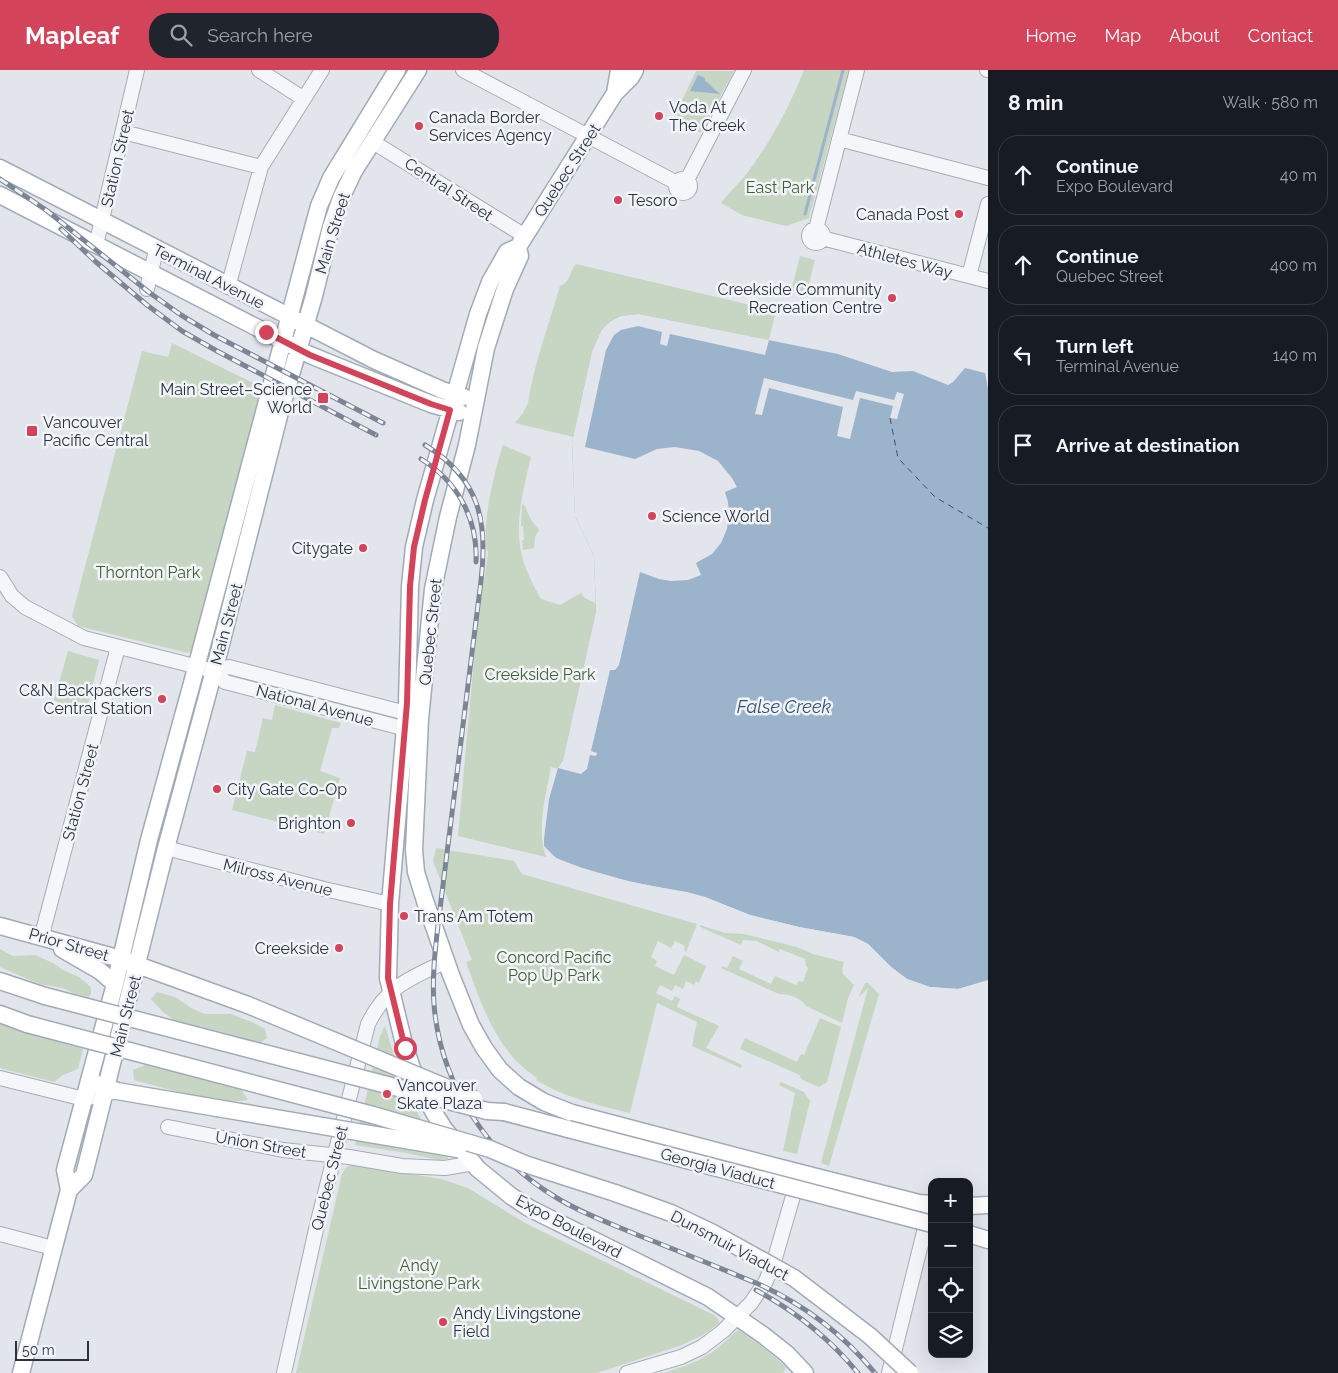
<!DOCTYPE html>
<html lang="en">
<head>
<meta charset="utf-8">
<style>
	body { margin:0; font-family:Raleway,sans-serif; background:#20242c; color:#f1f3f6 }
	.controls { position:absolute; right:15px; bottom:15px; display:grid; overflow:hidden; border-radius:10px; box-shadow:0 5px 20px #0002 }
	.controls button { width:45px; height:45px; display:grid; place-items:center; padding:0; border:0; border-bottom:1px solid #363941; background:#171b24; color:#f1f3f6; font:25px sans-serif }
	.scale { position:absolute; left:15px; bottom:12px; width:74px; box-sizing:border-box; padding-left:5px; border:2px solid #293343; border-top:0; font-size:14px; line-height:18px; white-space:nowrap; color:#293343; -webkit-text-stroke:4px #f2f4f8; paint-order:stroke }
	.stop { position:absolute; width:15px; height:15px; margin:-11px; border:4px solid #d3435a; border-radius:50%; background:#fff }
	.stop.end { background:#d3435a; border-color:#fff; box-shadow:0 1px 5px #0008 }
	.list { margin:0; padding:0; list-style:none }
	h2 { display:flex; justify-content:space-between; align-items:center; height:65px; margin:0; padding:0 20px; font-size:21px }
	h2 small { font-size:16px; font-weight:400; color:#9ea1a6 }
	.list li { display:grid; grid-template-columns:32px 1fr auto; gap:15px; align-items:center; box-sizing:border-box; height:80px; margin:0 10px 10px; padding:0 10px; border:1px solid #363941; border-radius:20px }
	.list b { display:block; font-size:19px; white-space:nowrap }
	.list p { margin:0; font-size:16px; white-space:nowrap; color:#9ea1a6 }
	.list em { font-size:16px; font-style:normal; color:#9ea1a6 }
	.icon { flex:none; width:28px; height:28px; fill:none; stroke:currentColor; stroke-width:2; stroke-linecap:round; stroke-linejoin:round }
	.map { position:relative; flex:none; width:988px; height:1303px; overflow:hidden }
	header { display:flex; align-items:center; gap:30px; box-sizing:border-box; height:70px; padding:0 25px; background:#d3435a; color:#fff }
	header strong { font-size:24px }
	nav { display:flex; gap:28px; margin-inline-start:auto; font-size:18px }
	.search { width:350px; height:45px; background:#20242c; display:flex; align-items:center; gap:12px; box-sizing:border-box; padding:0 18px; border-radius:20px; color:#9ea1a6; font-size:19px }
	main { display:flex }
	aside { flex:1; background:#171b24 }
	.map>svg:first-child { display:block }
	.green { fill:#c7d5c3 }
	.water { fill:#9cb3cc }
	.pier { fill:#e2e5eb }
	.lines { fill:none; stroke-linecap:round; stroke-linejoin:round }
	.stream { stroke:#9cb3cc; stroke-width:3 }
	.ferry { stroke:#325279; stroke-width:1; stroke-dasharray:6 5; stroke-linecap:butt }
	.minor-casing { stroke:#a7acb5; stroke-width:16 }
	.major-casing { stroke:#a1aab7; stroke-width:19 }
	.minor { stroke:#f5f6f9; stroke-width:14 }
	.major { stroke:#fff; stroke-width:16 }
	.rail-casing { stroke:#7b8595; stroke-width:5 }
	.rail { stroke:#f2f4f8; stroke-width:3; stroke-dasharray:9; stroke-linecap:butt }
	.major-bridge-casing { stroke:#a1aab7; stroke-width:19; stroke-linecap:butt }
	.major-bridge { stroke:#fff; stroke-width:16 }
	.route { stroke:#d3435a; stroke-width:6 }
	.poi-dot { fill:#d3435a; stroke:#f2f4f8; stroke-width:2 }
	.labels { text-anchor:middle; stroke-width:5; stroke-linejoin:round; paint-order:stroke }
	.poi-label { font-size:16px; fill:#293343; stroke:#f2f4f8; text-anchor:start }
	.street-label { font-size:16px; fill:#293343; stroke:#f2f4f8 }
	.park-label { font-size:16px; fill:#3e6036; stroke:#f2f4f8 }
	.water-label { font-size:18px; font-style:italic; fill:#325279; stroke:#f2f4f8 }
</style>
</head>
<body>
<header>
<strong>Mapleaf</strong>
<div class="search"><svg class="icon" aria-label="search" viewBox="0 0 24 24"><circle cx="10" cy="10" r="6"/><path d="M15 15l6 6"/></svg>Search here</div>
<nav><a>Home</a><a>Map</a><a>About</a><a>Contact</a></nav>
</header>
<main>
<div class="map">
<svg width="988" height="1303" viewBox="0 0 988 1303">
	<rect width="100%" height="100%" fill="#e2e5eb"/>
	<path class="green" d="M804,0H849L809,148L786,156L742,145L721,133C728,124 736,116 744,107C769,75 789,38 804,0Z
		M696,1H734L701,62H698L690,58L693,54L675,45Z
		M800,186L815,190L806,225L791,221Z
		M576,194L776,241L765,285L586,370L515,353L523,343L528,333C534,293 549,255 560,216C571,212 569,202 576,194Z
		M172,273L261,317L193,579L188,583L78,556L72,546L142,281L168,287Z
		M503,375L531,387C522,425 511,463 527,501C531,511 536,520 541,529L560,535L581,523L585,528L605,538L581,704L551,697C546,726 536,759 546,787L458,766L477,557L488,483C480,459 495,399 503,375Z
		M522,434L525,436L531,450L539,460L535,467L534,478L523,480L522,470H524L523,456H521Z
		M68,581L99,590L85,646L54,630Z
		M275,635L341,653L339,658H332L320,701L340,708L324,764L232,740L247,681L255,682L263,648L272,650Z
		M436,778L514,791L522,804L697,854L686,882L684,880L685,876L675,871L671,878L658,871L651,887L657,891L655,896L674,905L684,885L706,896L699,913L696,911L694,915L686,911L683,919L675,915L672,921L660,915L656,923L672,931L675,926L680,929L677,937L719,956L706,978L742,995L741,998L692,976L697,952L657,933L630,1043C597,1035 566,1028 536,1010L537,1008C496,981 482,936 466,892L472,890L433,791Z
		M700,855L725,863L744,864L797,877L813,884L844,892L842,899L843,904L854,915L848,928L842,953L806,936C800,927 789,924 779,924L721,898L722,896L727,898L733,886L743,891L739,899L771,914L775,906L796,915L799,911L803,912L808,898L806,896L805,889L780,879L779,882L757,871L743,870L741,875L700,857Z
		M0,879L13,886L35,885L53,893L63,900L79,907L91,917V924L89,927L75,924L63,918L39,914L0,897Z
		M865,913H868L879,924L829,1096L821,1093L868,918L859,927L854,938Z
		M157,922L175,927L193,939L205,944H231L254,953L265,959L267,968L260,973L235,965L174,950L162,941L151,929Z
		M820,948L841,957L827,1012L819,1017L801,1009L800,1005L740,979L745,968L797,992L801,984L804,985Z
		M0,952L10,957L83,979L78,999L63,1005L54,1012L0,998Z
		M385,956L401,1009L430,1068L449,1089L439,1090L406,1083L355,1075L380,966Z
		M148,994L194,1007L214,1010L233,1016L242,1021L248,1030C218,1035 165,1018 134,1010L133,1000Z
		M781,1012L804,1022L810,1031L797,1084L783,1081L795,1023L779,1015Z
		M353,1094L441,1109L468,1118L527,1154L714,1245L718,1249L719,1253L703,1265L682,1275L597,1303H296L342,1104L345,1098Z
		M739,1260L764,1278L786,1297L783,1303H664C696,1293 712,1286 735,1262Z"/>
	<path class="water" d="M698,5L705,8V11C712,15 713,20 721,24L690,21Z
		M639,244L838,284L892,302L913,301L948,315L953,312L965,298L985,303L988,319V915H973L958,919L930,917L907,909L891,897L868,874L854,867L799,857L750,845L705,827L614,808L563,792L550,784L544,776V769L549,729L558,698L563,690L596,541L594,486L575,446L572,372L592,281L602,259L611,251L621,246Z"/>
	<path class="pier" d="M639,244L769,270L765,285L670,264L667,276L660,274L662,262L638,256L621,260L614,265L606,280L585,377L635,389L657,379L675,377L699,381L718,391L732,408L737,417L725,422L728,432L729,443L727,459L721,473L712,484L696,493L701,505L688,510L671,511L659,509L640,502L619,595L615,600H610L591,681L597,683L596,686L590,685L587,699L581,704L558,698L563,690L596,541L594,486L575,446L572,372L592,281L602,259L611,251L621,246Z
		M764,308L853,330L856,321L894,330L897,322L904,324L897,349L890,348L893,336L860,328L850,369L837,366L843,337L769,318L762,345L755,344Z
		M544,776L556,788L582,798L635,813L687,822L705,827L750,845L799,857L854,867L868,874L891,897L907,909L930,917L958,919L988,910V917L984,916L958,921L929,919L905,911L889,898L867,876L853,869L799,859L750,848L705,829L686,824L614,810L562,794L549,786L543,778Z"/>
	<g class="lines">
		<path class="stream" d="M805,144L843,0"/>
		<path class="ferry" d="M890,348L898,388L935,427L988,458"/>
		<g class="minor-casing">
			<path id="minor" d="M259,0L304,29
				M463,0L677,113
				M987,0H988
				M123,62L261,97
				M839,69L988,108
				M373,72L525,166
				M676 116a7 7 0 1 1 14 0a7 7 0 1 1-14 0Z
				M687,110L744,0
				M809 166a7 7 0 1 1 14 0a7 7 0 1 1-14 0Z
				M816,159L857,0
				M822,168L988,211
				M96,175L137,0
				M969,206L988,134
				M228,217L261,97L322,0
				M147,219L156,180
				M0,507L12,526L25,537L84,568L214,601L229,597L406,643L415,647
				M214,601L225,612L414,661
				M166,778L324,819L390,834
				M43,867L44,857L118,577
				M0,1008L84,1029L113,1022
				M168,1057L283,1080L349,1087L402,1096L445,1098L474,1093
				M0,1164L53,1178
				M284,1303L317,1155L368,954C387,916 410,908 447,891
				M627,1303L681,1287L702,1277L723,1261L751,1233L766,1211L775,1188L798,1109
				M889,1303L931,1134"/>
		</g>
		<g class="major-casing">
			<path id="major" d="M635,0L631,7L615,23L518,177L507,182L490,212L478,244L425,430L414,477L410,516L407,633L390,834L388,908L405,978L412,998L419,1016L436,1046L445,1060L478,1099L511,1126L529,1138L708,1227L763,1265L787,1284L805,1303
				M615,23L619,0
				M0,98L374,290L442,320L464,327
				M0,125L310,285L431,334L459,342
				M518,177L520,186L505,219L486,278L467,375L448,447L433,519L420,649L414,780L416,802L425,831L451,905L471,955L484,978L500,1000L519,1017L544,1032L572,1043L785,1099L919,1133L932,1134
				M0,856L121,889L248,935
				M62,879L100,901L115,914
				M0,911L45,926
				M0,944L27,954
				M98,1014L117,1021L217,1038
				M504,1042L568,1059
				M525,1094L615,1123
				M69,1120L84,1105L166,778L218,586L280,342L314,226L331,157L341,128L354,101L418,0
				M969,1136L988,1135
				M969,1164L988,1170
				M21,1303L69,1120L65,1100L115,914L149,770L192,613L313,158L319,136L331,108L397,0"/>
		</g>
		<use href="#minor" class="minor"/>
		<use href="#major" class="major"/>
		<g class="rail-casing">
			<path id="rail" d="M0,109L46,140L150,223L181,245L214,265L383,353
				M61,159L96,192L147,235L182,261L217,281L376,365
				M425,375C480,409 488,451 481,511L438,855C435,881 432,908 434,934C440,1014 489,1088 557,1128C583,1144 612,1154 640,1166C679,1181 717,1197 756,1213C802,1233 843,1264 875,1303
				M421,389C458,412 478,449 476,492
				M756,1220C795,1241 830,1269 858,1303"/>
		</g>
		<use href="#rail" class="rail"/>
		<g class="major-bridge-casing">
			<path id="major-bridge" d="M45,926L487,1041L504,1042
				M248,935L474,1029
				M27,954L373,1045L490,1079L525,1094
				M217,1038L458,1079
				M568,1059L932,1154
				M615,1123L671,1143L713,1163L794,1208L870,1266L910,1303"/>
		</g>
		<use href="#major-bridge" class="major-bridge"/>
	</g>
	<g class="lines">
		<path class="route" d="M266,262L310,285L431,334L450,340L425,430L414,477L410,516L407,633L390,834L388,908L405,978"/>
	</g>
	<g class="poi-dot">
		<circle cx="659" cy="46" r="5"/>
		<circle cx="419" cy="56" r="5"/>
		<circle cx="618" cy="130" r="5"/>
		<circle cx="959" cy="144" r="5"/>
		<circle cx="892" cy="228" r="5"/>
		<rect x="317" y="322" width="12" height="12" rx="2.5"/>
		<rect x="26" y="355" width="12" height="12" rx="2.5"/>
		<circle cx="652" cy="446" r="5"/>
		<circle cx="363" cy="478" r="5"/>
		<circle cx="162" cy="629" r="5"/>
		<circle cx="217" cy="719" r="5"/>
		<circle cx="351" cy="753" r="5"/>
		<circle cx="404" cy="846" r="5"/>
		<circle cx="339" cy="878" r="5"/>
		<circle cx="387" cy="1024" r="5"/>
		<circle cx="443" cy="1252" r="5"/>
	</g>
	<g class="labels">
		<g class="poi-label">
			<text x="669" y="43">Voda At<tspan x="669" dy="18">The Creek</tspan></text>
			<text x="429" y="53">Canada Border<tspan x="429" dy="18">Services Agency</tspan></text>
			<text x="628" y="136">Tesoro</text>
			<text x="949" y="150" text-anchor="end">Canada Post</text>
			<text x="882" y="225" text-anchor="end">Creekside Community<tspan x="882" dy="18">Recreation Centre</tspan></text>
			<text x="312" y="325" text-anchor="end">Main Street–Science<tspan x="312" dy="18">World</tspan></text>
			<text x="43" y="358">Vancouver<tspan x="43" dy="18">Pacific Central</tspan></text>
			<text x="662" y="452">Science World</text>
			<text x="353" y="484" text-anchor="end">Citygate</text>
			<text x="152" y="626" text-anchor="end">C&amp;N Backpackers<tspan x="152" dy="18">Central Station</tspan></text>
			<text x="227" y="725">City Gate Co-Op</text>
			<text x="341" y="759" text-anchor="end">Brighton</text>
			<text x="414" y="852">Trans Am Totem</text>
			<text x="329" y="884" text-anchor="end">Creekside</text>
			<text x="397" y="1021">Vancouver<tspan x="397" dy="18">Skate Plaza</tspan></text>
			<text x="453" y="1249">Andy Livingstone<tspan x="453" dy="18">Field</tspan></text>
		</g>
		<g class="street-label">
			<text transform="translate(117 88) rotate(-77)" y="6">Station Street</text>
			<text transform="translate(567 100) rotate(-57)" y="6">Quebec Street</text>
			<text transform="translate(449 119) rotate(33)" y="6">Central Street</text>
			<text transform="translate(332 163) rotate(-73)" y="6">Main Street</text>
			<text transform="translate(905 190) rotate(15)" y="6">Athletes Way</text>
			<text transform="translate(209 206) rotate(27)" y="6">Terminal Avenue</text>
			<text transform="translate(226 554) rotate(-75)" y="6">Main Street</text>
			<text transform="translate(430 562) rotate(-84)" y="6">Quebec Street</text>
			<text transform="translate(315 635) rotate(15)" y="6">National Avenue</text>
			<text transform="translate(80 722) rotate(-75)" y="6">Station Street</text>
			<text transform="translate(278 807) rotate(14)" y="6">Milross Avenue</text>
			<text transform="translate(69 874) rotate(16)" y="6">Prior Street</text>
			<text transform="translate(125 946) rotate(-76)" y="6">Main Street</text>
			<text transform="translate(261 1074) rotate(10)" y="6">Union Street</text>
			<text transform="translate(718 1098) rotate(15)" y="6">Georgia Viaduct</text>
			<text transform="translate(329 1108) rotate(-76)" y="6">Quebec Street</text>
			<text transform="translate(569 1156) rotate(28)" y="6">Expo Boulevard</text>
			<text transform="translate(730 1175) rotate(28)" y="6">Dunsmuir Viaduct</text>
		</g>
		<g class="park-label">
			<text x="780" y="123">East Park</text>
			<text x="148" y="508">Thornton Park</text>
			<text x="540" y="610">Creekside Park</text>
			<text x="554" y="893">Concord Pacific<tspan x="554" dy="18">Pop Up Park</tspan></text>
			<text x="419" y="1201">Andy<tspan x="419" dy="18">Livingstone Park</tspan></text>
		</g>
		<g class="water-label">
			<text x="784" y="643">False Creek</text>
		</g>
	</g>
</svg>
<div class="controls">
<button>+</button>
<button>−</button>
<button><svg class="icon" aria-label="locate" viewBox="0 0 24 24"><circle cx="12" cy="12" r="6"/><path d="M12 2v4M12 18v4M2 12h4M18 12h4"/></svg></button>
<button><svg class="icon" aria-label="layers" viewBox="0 0 24 24"><path d="M12 4l9 5-9 5-9-5zM3 14l9 5 9-5"/></svg></button>
</div>
<div class="scale">50 m</div>
<div class="stop" style="left:405px;top:978px"></div>
<div class="stop end" style="left:266px;top:262px"></div>
</div>
<aside>
<h2>8 min<small>Walk · 580 m</small></h2>
<ul class="list">
<li><svg class="icon" aria-label="ahead" viewBox="0 0 24 24"><path d="M12 20V5M6 11l6-6 6 6"/></svg><div><b>Continue</b><p>Expo Boulevard</p></div><em>40 m</em></li>
<li><svg class="icon" aria-label="ahead" viewBox="0 0 24 24"><path d="M12 20V5M6 11l6-6 6 6"/></svg><div><b>Continue</b><p>Quebec Street</p></div><em>400 m</em></li>
<li><svg class="icon" aria-label="left" viewBox="0 0 24 24"><path d="M17 20v-9H6M10 6l-5 5 5 5"/></svg><div><b>Turn left</b><p>Terminal Avenue</p></div><em>140 m</em></li>
<li><svg class="icon" aria-label="arrive" viewBox="0 0 24 24"><path d="M6 21V4h12l-3 4 3 4H6"/></svg><div><b>Arrive at destination</b></div></li>
</ul>
</aside>
</main>
</body>
</html>
